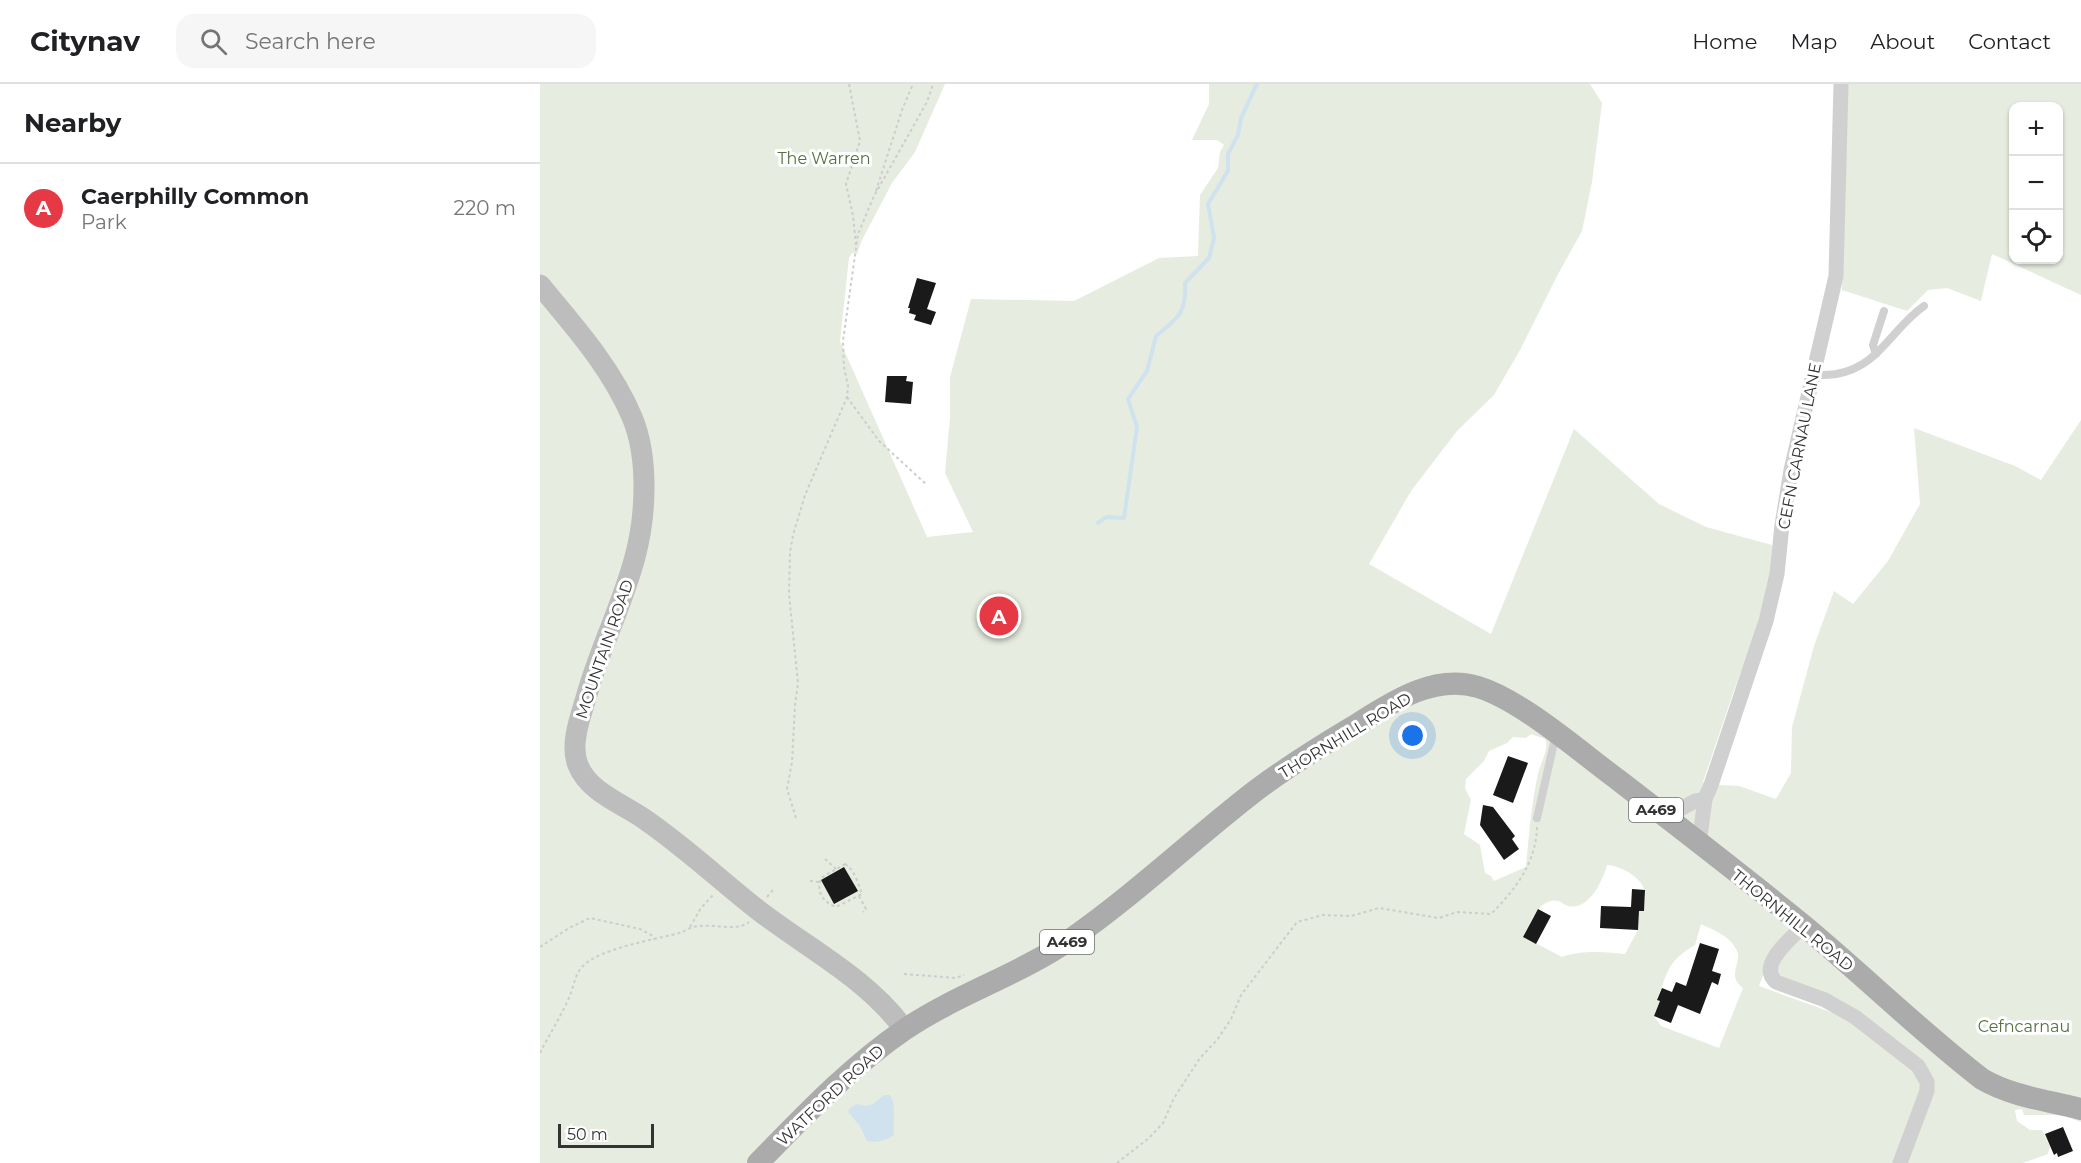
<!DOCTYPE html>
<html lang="en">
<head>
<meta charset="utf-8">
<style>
	body { margin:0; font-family:Montserrat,sans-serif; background:#f6f6f6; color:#202124 }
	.controls { position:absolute; right:18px; top:18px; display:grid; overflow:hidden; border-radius:12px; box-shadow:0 2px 4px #0004 }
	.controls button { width:54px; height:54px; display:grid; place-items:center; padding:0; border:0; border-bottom:2px solid #e0e0e0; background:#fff; color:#202124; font:30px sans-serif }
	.scale { position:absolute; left:18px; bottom:15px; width:96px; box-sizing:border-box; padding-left:6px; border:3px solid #333; border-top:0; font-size:16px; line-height:21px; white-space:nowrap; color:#333; -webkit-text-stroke:4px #fff; paint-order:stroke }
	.you { position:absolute; left:873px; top:652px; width:21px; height:21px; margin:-15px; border:4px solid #fff; border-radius:50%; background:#1a73e8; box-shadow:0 0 0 9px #1a73e833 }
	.badge { display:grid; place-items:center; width:39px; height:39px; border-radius:50%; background:#e63946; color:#fff; font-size:20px; font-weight:700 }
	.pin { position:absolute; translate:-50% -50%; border:3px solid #fff; box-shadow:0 2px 6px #0006 }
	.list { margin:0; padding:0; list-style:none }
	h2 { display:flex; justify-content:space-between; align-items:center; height:78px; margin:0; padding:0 24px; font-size:26px }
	h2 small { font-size:20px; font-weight:400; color:#757577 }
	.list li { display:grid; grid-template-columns:39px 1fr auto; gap:18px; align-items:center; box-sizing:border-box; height:90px; padding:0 24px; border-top:2px solid #e0e0e0 }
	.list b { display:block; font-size:22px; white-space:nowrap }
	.list p { margin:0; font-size:20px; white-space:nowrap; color:#757577 }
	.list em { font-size:20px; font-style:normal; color:#757577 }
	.icon { flex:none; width:33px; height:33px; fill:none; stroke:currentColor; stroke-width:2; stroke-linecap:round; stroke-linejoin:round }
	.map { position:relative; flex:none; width:1541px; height:1079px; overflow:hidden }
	header { display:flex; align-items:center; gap:36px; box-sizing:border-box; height:84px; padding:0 30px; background:#fff; border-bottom:2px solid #e0e0e0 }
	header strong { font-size:28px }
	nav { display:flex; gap:33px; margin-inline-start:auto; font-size:21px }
	.search { width:420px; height:54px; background:#f6f6f6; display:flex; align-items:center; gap:15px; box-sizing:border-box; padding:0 21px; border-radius:18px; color:#757577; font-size:22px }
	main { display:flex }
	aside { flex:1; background:#fff }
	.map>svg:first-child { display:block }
	.green { fill:#e6ecdf; fill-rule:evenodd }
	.water { fill:#cfe2ee }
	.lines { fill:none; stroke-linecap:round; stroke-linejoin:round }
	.stream { stroke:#cfe2ee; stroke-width:4 }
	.building { fill:#1a1a1a }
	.path { stroke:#cdcdcd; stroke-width:2; stroke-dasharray:3 3; stroke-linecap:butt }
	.service { stroke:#d0d0d0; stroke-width:8 }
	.minor { stroke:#d0d0d0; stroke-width:15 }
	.secondary { stroke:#bdbdbd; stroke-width:21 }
	.primary { stroke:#ababab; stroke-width:22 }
	.labels { text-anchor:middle; stroke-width:6; stroke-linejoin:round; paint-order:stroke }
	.shield { fill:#fff; stroke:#707070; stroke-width:1.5 }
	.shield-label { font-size:15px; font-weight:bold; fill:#333 }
	.park-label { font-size:16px; fill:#56703f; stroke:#fff }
	.street-label { font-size:16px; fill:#333; stroke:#fff }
</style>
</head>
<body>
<header>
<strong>Citynav</strong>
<div class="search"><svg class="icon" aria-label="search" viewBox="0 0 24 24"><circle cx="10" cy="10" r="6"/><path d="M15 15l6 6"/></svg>Search here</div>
<nav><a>Home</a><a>Map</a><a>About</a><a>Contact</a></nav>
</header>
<main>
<aside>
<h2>Nearby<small></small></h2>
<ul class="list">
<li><span class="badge">A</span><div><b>Caerphilly Common</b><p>Park</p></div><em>220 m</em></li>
</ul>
</aside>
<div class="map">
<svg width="1541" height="1079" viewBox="0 0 1541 1079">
	<rect width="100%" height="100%" fill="#fff"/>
	<path class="green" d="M0,0H405L375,68L352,99L322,156L317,170L312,169L309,174L300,257L387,453L433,448L405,389L410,334V293L431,215L534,217L619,174L658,172L660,111L678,84L680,68L684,61L677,56H652L669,20V0H1050L1062,19L1052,98L1042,147L1017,192L980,266L954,311L917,347L871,407L829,480L951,550L1034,345L1119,420L1166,443L1232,461L1231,493L1212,558L1192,612L1163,698L1173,705L1178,701L1199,702L1236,715L1251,689L1252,643L1274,562L1294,507L1313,520L1348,477L1380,420L1374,344L1475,382L1501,396L1541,336V1038L1521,1031H1484L1482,1025L1475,1026L1477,1037L1490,1046H1502L1510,1062L1508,1070L1483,1079H1360L1387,998L1315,933L1301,916L1248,897L1238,890L1236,885L1240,880L1232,877L1224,889L1219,902L1299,931L1321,944L1373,987L1379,998L1381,1007L1354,1079H0ZM991,650L1005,655C1010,664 1000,680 998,690C991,721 989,752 986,783L954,797L951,792L945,789L940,761L924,750L931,716L925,704L926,695L944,677L949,667L967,659L973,653L986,654ZM1067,781C1081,782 1102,793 1105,808C1106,814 1104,821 1104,827H1099L1098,846L1085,870C1062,868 1044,866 1022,873L984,853C990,841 996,820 1011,817C1019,815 1022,820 1028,822C1049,827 1063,796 1067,781ZM1161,840C1173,846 1190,852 1196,865C1204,879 1185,890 1203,904L1179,964L1121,942L1114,932L1120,917L1117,915C1129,887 1126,878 1155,861Z
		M1308,0H1541V211L1452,170L1441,217L1407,204L1388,206L1367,227L1302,206ZM1474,22H1518V176H1474Z"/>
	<path class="water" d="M344,1011H350C356,1019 353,1040 354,1051C347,1057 335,1059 327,1057L320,1042L308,1028L310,1024L316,1020L326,1022L333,1020Z"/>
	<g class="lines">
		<path class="stream" d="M558,439L566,433L584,434L597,343L588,315L607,287L616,252C637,235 647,229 645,199L669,174L674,154L668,120L688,87V70L698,51L701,34L717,0"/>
	</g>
	<path class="building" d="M377,194L396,199L387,225L396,228L391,241L374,236L376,231L369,229L370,224H368Z
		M347,292H367L366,297L373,298L371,320L345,318Z
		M968,672L988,679L973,719L953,711Z
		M943,721L953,723L975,752L972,755L979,765L964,776L940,741Z
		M304,783L318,807L294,820L281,796Z
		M1092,805L1105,806L1104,827H1099L1098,846L1060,844L1061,822L1091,823Z
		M998,825L1011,832L996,860L983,853Z
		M1160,859L1179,865L1172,887L1181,890L1178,901L1172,898L1160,930L1138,921L1131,939L1114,932L1120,917L1117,916L1122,904L1132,908L1136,898L1146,902Z
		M1523,1043L1533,1067L1518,1073L1517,1069L1514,1071L1505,1050Z"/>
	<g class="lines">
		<path class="path" d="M309,0L320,57L306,100L313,132L316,161
			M336,107L362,26L373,0
			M307,313L339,357L387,401
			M256,734L247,705L252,678L255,621L258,599L249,510L250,469L253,451L265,411L307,313L308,302L304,283L303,257L318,150L334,112L387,18L393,0
			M285,775L296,785
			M305,780C315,786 318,800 322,810L296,823C283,818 276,808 281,794Z
			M270,797L279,798
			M319,812L326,825L323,828
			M227,813L233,806
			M150,843L161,824L173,811
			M0,863L29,844L50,834L100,845L113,852L115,856
			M364,890L416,894L424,891
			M0,969C9,951 20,934 28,916C34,904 34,891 43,882C60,864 118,855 143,848C163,833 192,851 209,838
			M577,1079L609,1054L623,1039L634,1014L660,974L677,956L691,935L701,911L757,838L783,831L811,832L839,824L899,834L917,828L951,830C975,806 996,779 997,743"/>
		<path class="service" d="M1336,270L1333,261L1344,227
			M1273,290C1282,292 1288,291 1296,290C1339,283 1351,245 1384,222
			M997,734L1016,650"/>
		<path class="minor" d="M1126,733L1155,717L1165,715
			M1159,760L1165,715L1171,701L1226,537L1237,490L1242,441L1251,386L1296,192L1301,0
			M1263,842C1251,855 1217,881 1236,898L1285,916L1315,933L1378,982L1387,998V1007L1360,1079"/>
		<path class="secondary" d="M0,201C34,242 71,283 92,333C109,373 106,432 95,473C83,519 61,562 48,607C42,629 29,659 38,681C49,709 84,720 107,737C146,764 181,797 218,826C267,864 327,894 364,945"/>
		<path class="primary" d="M218,1079C264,1032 310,983 364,946C417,910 479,891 531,855C594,811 650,758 710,711C742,686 776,665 811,644C848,621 892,589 938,603C981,616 1039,667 1077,695C1139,743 1202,791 1263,841C1323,891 1380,947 1442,995C1473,1013 1507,1016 1541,1025"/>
	</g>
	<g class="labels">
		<g class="shield">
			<rect x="1089" y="714" width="54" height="24" rx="4.5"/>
			<rect x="500" y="846" width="54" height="24" rx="4.5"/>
		</g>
		<g class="shield-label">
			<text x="1116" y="731">A469</text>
			<text x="527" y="863">A469</text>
		</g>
		<g class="park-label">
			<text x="284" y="80">The Warren</text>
			<text x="1484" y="948">Cefncarnau</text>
		</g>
		<g class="street-label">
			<text transform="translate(1259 362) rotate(-79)" y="6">CEFN CARNAU LANE</text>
			<text transform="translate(64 565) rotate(-71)" y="6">MOUNTAIN ROAD</text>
			<text transform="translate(805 651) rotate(-31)" y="6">THORNHILL ROAD</text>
			<text transform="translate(1253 836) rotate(39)" y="6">THORNHILL ROAD</text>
			<text transform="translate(290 1011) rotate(-43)" y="6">WATFORD ROAD</text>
		</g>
	</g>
</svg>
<div class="controls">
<button>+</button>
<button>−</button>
<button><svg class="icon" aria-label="locate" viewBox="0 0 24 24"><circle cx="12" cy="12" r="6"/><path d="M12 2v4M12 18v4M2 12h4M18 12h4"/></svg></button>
</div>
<div class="scale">50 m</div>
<div class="you"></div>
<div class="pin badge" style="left:459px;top:532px">A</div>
</div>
</main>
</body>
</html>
